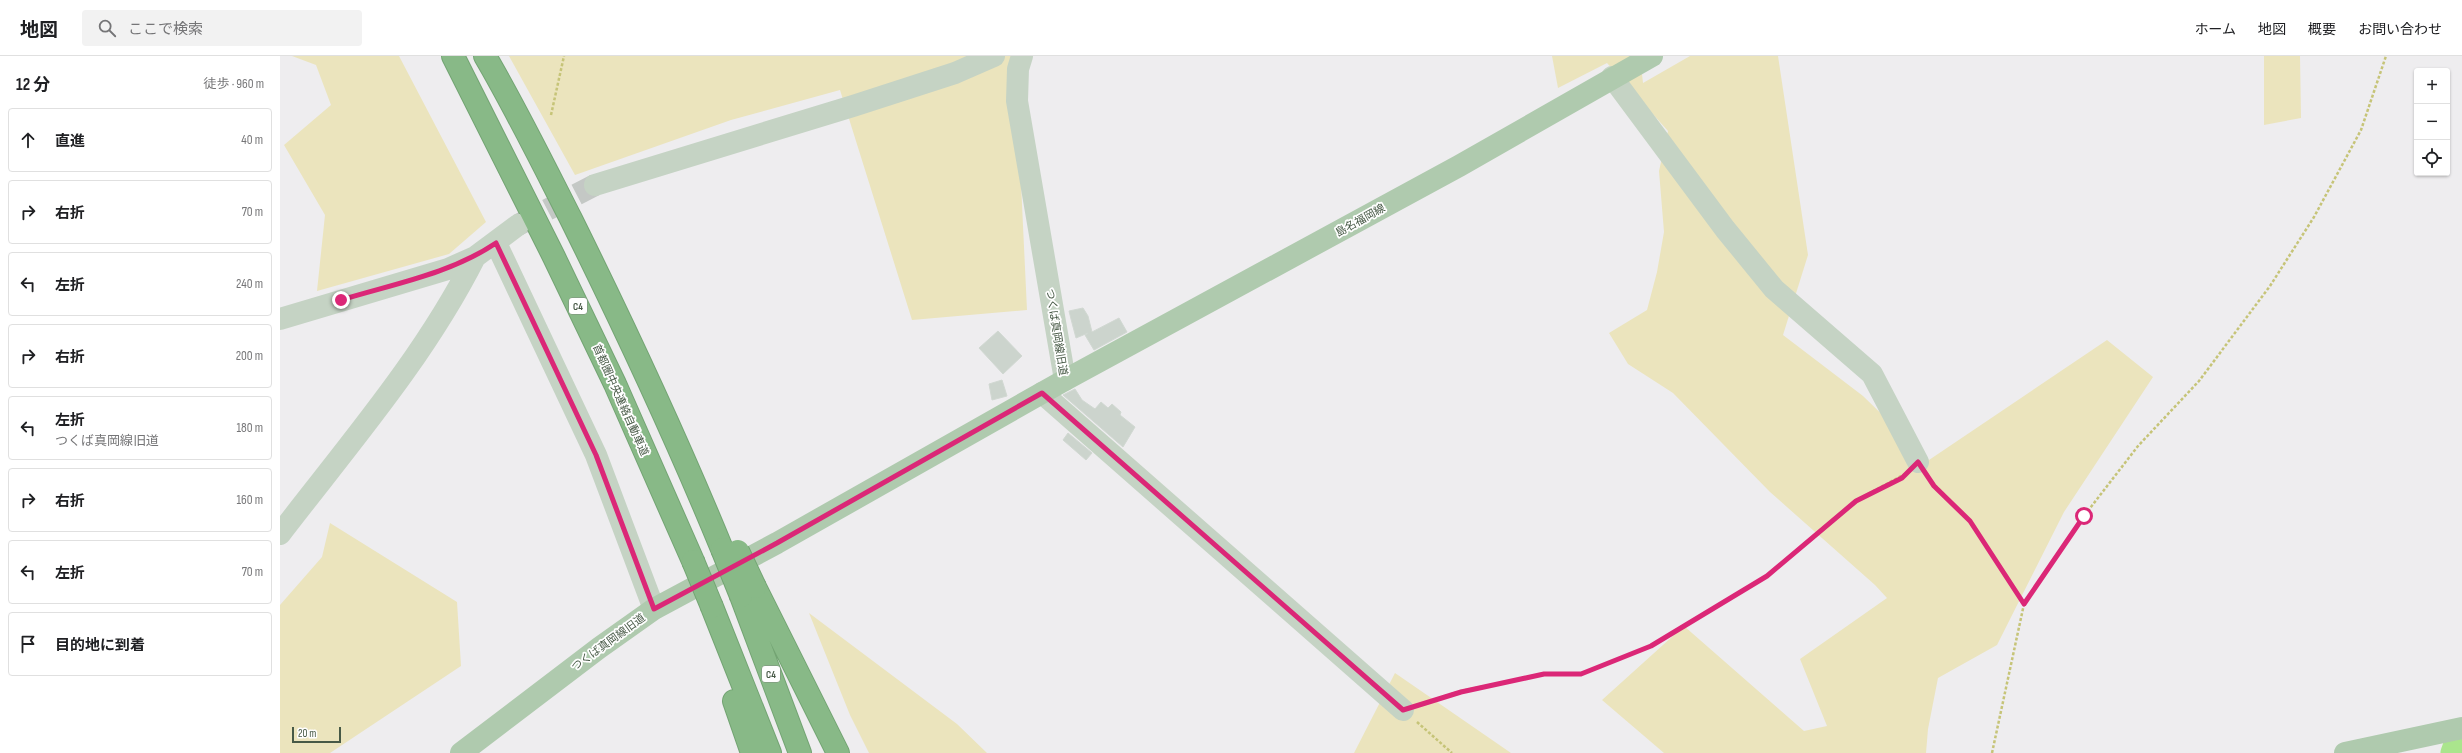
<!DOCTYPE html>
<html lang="ja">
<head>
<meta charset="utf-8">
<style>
	body { margin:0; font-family:"Sofia Sans Condensed","Noto Sans JP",sans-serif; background:#f2f2f2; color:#202124 }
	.controls { position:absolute; right:12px; top:12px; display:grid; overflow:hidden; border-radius:4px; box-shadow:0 1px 3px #0004 }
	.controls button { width:36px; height:36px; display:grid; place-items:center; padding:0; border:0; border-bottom:1px solid #e0e0e0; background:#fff; color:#202124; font:20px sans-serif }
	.scale { position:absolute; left:12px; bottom:10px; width:49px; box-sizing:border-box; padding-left:4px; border:2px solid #475946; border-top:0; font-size:11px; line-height:14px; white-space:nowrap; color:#475946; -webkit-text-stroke:3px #fff; paint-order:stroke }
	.stop { position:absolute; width:12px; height:12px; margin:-9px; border:3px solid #db2777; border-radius:50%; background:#fff }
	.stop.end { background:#db2777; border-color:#fff; box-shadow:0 1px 4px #0008 }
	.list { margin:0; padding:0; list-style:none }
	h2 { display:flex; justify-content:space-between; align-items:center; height:52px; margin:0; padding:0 16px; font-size:17px }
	h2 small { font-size:13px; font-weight:400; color:#757577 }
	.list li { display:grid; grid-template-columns:26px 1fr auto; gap:12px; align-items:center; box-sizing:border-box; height:64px; margin:0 8px 8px; padding:0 8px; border:1px solid #e0e0e0; border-radius:4px }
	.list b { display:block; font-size:15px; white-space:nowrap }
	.list p { margin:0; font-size:13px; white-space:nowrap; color:#757577 }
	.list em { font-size:13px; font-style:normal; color:#757577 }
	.icon { flex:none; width:22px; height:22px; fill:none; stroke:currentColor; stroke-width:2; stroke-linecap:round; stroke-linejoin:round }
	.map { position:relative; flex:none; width:2182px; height:697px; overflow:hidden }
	header { display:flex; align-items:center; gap:24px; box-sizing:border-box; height:56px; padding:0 20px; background:#fff; border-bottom:1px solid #e0e0e0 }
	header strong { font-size:19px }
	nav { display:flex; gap:22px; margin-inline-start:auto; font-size:14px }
	.search { width:280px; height:36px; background:#f2f2f2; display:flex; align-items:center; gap:10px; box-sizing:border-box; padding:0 14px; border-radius:4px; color:#757577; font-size:15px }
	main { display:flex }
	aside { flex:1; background:#fff }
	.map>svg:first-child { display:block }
	.green { fill:#ebe4bd }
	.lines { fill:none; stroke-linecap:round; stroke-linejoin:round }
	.river { stroke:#aae58d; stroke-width:29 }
	.building { fill:#ccd4cd; stroke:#d1d8d2 }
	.minor-tunnel { stroke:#c4c8c5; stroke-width:22; stroke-dasharray:22 11; stroke-linecap:butt }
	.highway-casing { stroke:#73a473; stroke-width:24 }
	.path { stroke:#c6c478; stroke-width:2.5; stroke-dasharray:3 2; stroke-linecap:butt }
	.minor { stroke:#c5d3c4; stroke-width:22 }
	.major { stroke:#afcaae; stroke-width:22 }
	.highway { stroke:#88b987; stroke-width:22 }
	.highway-bridge-casing { stroke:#73a473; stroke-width:24; stroke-linecap:butt }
	.highway-bridge { stroke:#88b987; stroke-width:22 }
	.route { stroke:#db2777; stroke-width:5 }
	.labels { text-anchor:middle; stroke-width:3.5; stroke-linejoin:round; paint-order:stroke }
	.shield { fill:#fff; stroke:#7e8b7e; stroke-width:1 }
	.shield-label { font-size:10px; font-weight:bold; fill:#475946 }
	.street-label { font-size:11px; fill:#475946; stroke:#fff }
</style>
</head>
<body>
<header>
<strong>地図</strong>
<div class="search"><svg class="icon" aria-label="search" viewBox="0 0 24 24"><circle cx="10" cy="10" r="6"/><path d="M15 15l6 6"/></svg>ここで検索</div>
<nav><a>ホーム</a><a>地図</a><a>概要</a><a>お問い合わせ</a></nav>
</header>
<main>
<aside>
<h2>12 分<small>徒歩 · 960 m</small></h2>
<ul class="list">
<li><svg class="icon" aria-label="ahead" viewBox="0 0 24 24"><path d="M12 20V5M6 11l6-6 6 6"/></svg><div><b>直進</b></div><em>40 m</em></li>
<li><svg class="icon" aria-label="right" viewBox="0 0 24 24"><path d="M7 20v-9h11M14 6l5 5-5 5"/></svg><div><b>右折</b></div><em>70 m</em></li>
<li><svg class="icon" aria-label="left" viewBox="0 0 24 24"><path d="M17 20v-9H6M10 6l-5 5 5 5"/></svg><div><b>左折</b></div><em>240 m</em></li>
<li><svg class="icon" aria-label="right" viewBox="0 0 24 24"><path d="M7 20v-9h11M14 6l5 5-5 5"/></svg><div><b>右折</b></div><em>200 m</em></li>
<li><svg class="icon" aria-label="left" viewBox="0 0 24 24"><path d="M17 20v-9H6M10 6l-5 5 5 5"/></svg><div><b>左折</b><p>つくば真岡線旧道</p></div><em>180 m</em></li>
<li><svg class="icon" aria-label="right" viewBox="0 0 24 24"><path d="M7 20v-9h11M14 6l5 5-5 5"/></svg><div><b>右折</b></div><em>160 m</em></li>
<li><svg class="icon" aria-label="left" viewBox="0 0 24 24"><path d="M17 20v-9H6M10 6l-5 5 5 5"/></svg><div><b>左折</b></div><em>70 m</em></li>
<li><svg class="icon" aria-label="arrive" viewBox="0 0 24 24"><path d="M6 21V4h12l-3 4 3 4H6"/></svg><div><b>目的地に到着</b></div></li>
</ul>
</aside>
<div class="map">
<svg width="2182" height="697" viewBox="0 0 2182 697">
	<rect width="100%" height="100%" fill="#eeedef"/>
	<path class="green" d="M12,0H119L206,166L169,198L37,235L45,159L4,89L51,49L36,9Z
		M229,0H735L747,254L632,264L560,34L451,64L295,119Z
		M1272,0H1360L1363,27L1410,0H1498L1528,199L1503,279L1583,340L1649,404L1827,284L1873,321L1784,456L1717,589L1658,622L1648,673L1646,697H1384L1322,644L1404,570L1524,675L1547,670L1520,603L1607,542L1595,529L1490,436L1393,337L1348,308L1329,277L1367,254L1377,216L1384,176L1379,115L1388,75L1327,7L1278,32Z
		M1984,0H2020L2021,62L1984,69Z
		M50,467L177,546L181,610L50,697H0V549L42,501Z
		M529,557L677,668L707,697H589L570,659Z
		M1115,617L1231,697H1074Z"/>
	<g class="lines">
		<path class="river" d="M2175,697L2182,678"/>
	</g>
	<path class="building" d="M803,252L808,260L812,276L839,262L847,276L814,294L805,279L808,277L796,282L791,263L789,255Z
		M718,275L742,300L723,318L699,292Z
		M722,324L727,340L712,344L709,328Z
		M795,333L802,344L815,353L821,346L828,352L832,348L841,356L840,359L855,371L843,391L783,339Z
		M788,377L812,397L806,404L783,384Z"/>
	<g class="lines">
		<path class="minor-tunnel" d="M238,169L315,129"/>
		<g class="highway-casing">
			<path id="highway" d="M173,0L274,201L335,328L413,505
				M205,0C236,53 263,108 291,163C345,272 396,381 442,493
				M475,531L558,697
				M461,540L520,697
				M432,551L490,697
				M454,645L472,697"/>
		</g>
		<path class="path" d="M271,59L284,0
			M1648,422L1690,465L1744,548
			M1141,648L1181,635L1264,618H1301L1371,590L1487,520L1575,445L1625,418
			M1137,666L1172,697
			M1712,697L1744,548L1804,460L1858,390L1919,325L1990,230L2034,161L2081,74L2106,0"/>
		<path class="minor" d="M742,0L738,13L737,45L785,324
			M1332,21L1445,173L1494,233L1592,318L1638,406
			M315,129L573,50L675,17L714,0
			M216,187L316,399L374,553
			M0,263L168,213L195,201L238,169
			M762,337L1123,654
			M0,478C69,388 144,302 195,201"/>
		<path class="major" d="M181,697L319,592L374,553L497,487L785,324L1179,110L1372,0
			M2065,697L2182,672"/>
		<use href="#highway" class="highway"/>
		<g class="highway-bridge-casing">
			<path id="highway-bridge" d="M442,493L461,540
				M458,495L475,531
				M413,505L432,551"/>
		</g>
		<use href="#highway-bridge" class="highway-bridge"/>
	</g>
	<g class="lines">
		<path class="route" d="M61,244C113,228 170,218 216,187L316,399L374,553L497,487L762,337L1123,654L1181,636L1264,618H1301L1371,590L1487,520L1576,445L1622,422L1638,406L1654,430L1690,465L1744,548L1804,460"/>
	</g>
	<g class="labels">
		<g class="shield">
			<rect x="289" y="242" width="18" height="16" rx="3"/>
			<rect x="482" y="610" width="18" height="16" rx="3"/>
		</g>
		<g class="shield-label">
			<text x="298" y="254">C4</text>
			<text x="491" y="622">C4</text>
		</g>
		<g class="street-label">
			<text transform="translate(1080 164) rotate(-29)" y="4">島名福岡線</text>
			<text transform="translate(777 276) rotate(81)" y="4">つくば真岡線旧道</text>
			<text transform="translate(341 344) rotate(66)" y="4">首都圏中央連絡自動車道</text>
			<text transform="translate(328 586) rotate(-36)" y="4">つくば真岡線旧道</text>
		</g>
	</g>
</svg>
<div class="controls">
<button>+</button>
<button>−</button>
<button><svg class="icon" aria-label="locate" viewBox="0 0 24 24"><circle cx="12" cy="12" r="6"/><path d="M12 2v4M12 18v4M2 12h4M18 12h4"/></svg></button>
</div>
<div class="scale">20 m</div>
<div class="stop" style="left:1804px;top:460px"></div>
<div class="stop end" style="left:61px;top:244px"></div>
</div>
</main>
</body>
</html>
